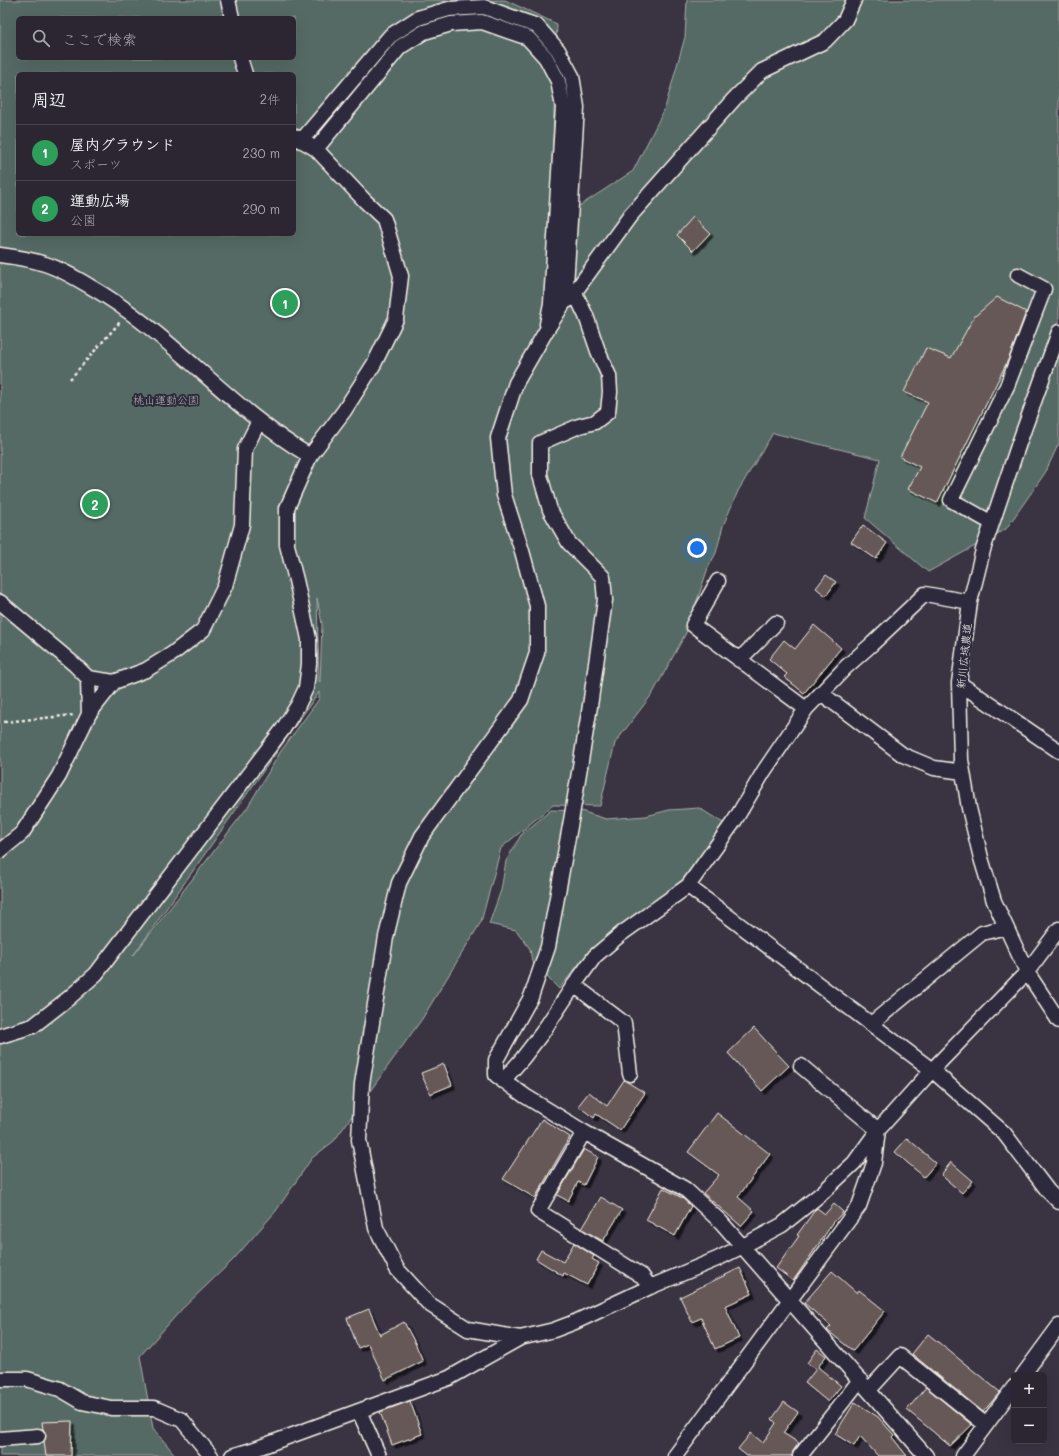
<!DOCTYPE html>
<html lang="ja">
<head>
<meta charset="utf-8">
<style>
	body { margin:0; font-family:Mali,"Klee One",sans-serif; background:#38323e; color:#f1f3f6 }
	.controls { position:absolute; right:12px; bottom:12px; display:grid; overflow:hidden; border-radius:6px; box-shadow:0 4px 16px #0002 }
	.controls button { width:36px; height:36px; display:grid; place-items:center; padding:0; border:0; border-bottom:1px solid #48434d; background:#2c2632; color:#f1f3f6; font:20px sans-serif }
	.you { position:absolute; left:697px; top:548px; width:14px; height:14px; margin:-10px; border:3px solid #fff; border-radius:50%; background:#1a73e8; box-shadow:0 0 0 6px #1a73e833 }
	.badge { display:grid; place-items:center; width:26px; height:26px; border-radius:50%; background:#8bbbb9; color:#fff; font-size:13px; font-weight:700 }
	.pin { position:absolute; translate:-50% -50%; border:2px solid #fff; box-shadow:0 1px 4px #0006 }
	.list { margin:0; padding:0; list-style:none }
	h2 { display:flex; justify-content:space-between; align-items:center; height:52px; margin:0; padding:0 16px; font-size:17px }
	h2 small { font-size:13px; font-weight:400; color:#a6a5ac }
	.list li { display:grid; grid-template-columns:26px 1fr auto; gap:12px; align-items:center; box-sizing:border-box; height:56px; padding:0 16px; border-top:1px solid #48434d }
	.list b { display:block; font-size:15px; white-space:nowrap }
	.list p { margin:0; font-size:13px; white-space:nowrap; color:#a6a5ac }
	.list em { font-size:13px; font-style:normal; color:#a6a5ac }
	.icon { flex:none; width:22px; height:22px; fill:none; stroke:currentColor; stroke-width:2; stroke-linecap:round; stroke-linejoin:round }
	.map { position:relative; flex:none; width:1059px; height:1456px; overflow:hidden }
	.search { position:absolute; background:#2c2632; box-shadow:0 4px 16px #0002; left:16px; top:16px; width:280px; height:44px; display:flex; align-items:center; gap:10px; box-sizing:border-box; padding:0 14px; border-radius:6px; color:#a6a5ac; font-size:15px }
	.panel { position:absolute; background:#2c2632; box-shadow:0 4px 16px #0002; left:16px; top:72px; width:280px; height:164px; border-radius:6px }
	.map>svg:first-child { display:block }
	.green { fill:#576b65; stroke:#a6aea6; fill-rule:evenodd }
	.building { fill:#665956; stroke:#f4f1e8; filter:url(#shadow) }
	.lines { fill:none; stroke-linecap:round; stroke-linejoin:round }
	.minor-casing { stroke:#f4f1e8; stroke-width:17 }
	.path { stroke:#f4f1e8; stroke-width:2.5; stroke-dasharray:3 3; stroke-linecap:butt }
	.minor { stroke:#2f2a3d; stroke-width:14 }
	.labels { text-anchor:middle; stroke-width:4; stroke-linejoin:round; paint-order:stroke }
	.park-label { font-size:11px; fill:#adb5ad; stroke:#2f2a3d }
	.street-label { font-size:11px; fill:#f4f1e8; stroke:#2f2a3d }
</style>
</head>
<body>
<div class="map">
<svg width="1059" height="1456" viewBox="0 0 1059 1456">
	<defs>
		<filter id="shadow"><feDropShadow dx="3.5" dy="3.5" stdDeviation="0" flood-color="#0009"/></filter>
	</defs>
	<rect width="100%" height="100%" fill="#3a3342"/>
	<filter id="ink" filterUnits="userSpaceOnUse"><feTurbulence type="fractalNoise" baseFrequency=".025" numOctaves="2"/><feDisplacementMap in="SourceGraphic" scale="8" xChannelSelector="R" yChannelSelector="G"/><feConvolveMatrix kernelMatrix="1 2 1 2 8 2 1 2 1" color-interpolation-filters="sRGB"/></filter>
	<g filter="url(#ink)">
		<path class="green" d="M0,0H505L557,24L550,225L633,171L665,108L685,37L687,0H1059V443L1045,473L1006,529L928,572L865,518L880,459L773,433L738,491L723,526L716,553L708,568L686,633L653,693L615,743L600,806L553,805L501,848L481,922L422,1019L334,1141L312,1158L276,1211L233,1260L182,1309L140,1356L153,1428L176,1456H0ZM18,18H294V58H18ZM18,74H294V234H18ZM317,598L322,624L320,682L319,681ZM319,692V699L281,751L247,808L133,956Z
			M699,808L725,824L682,880L602,941L583,959L559,989L532,962L530,949L516,930L489,924L501,890L506,861L521,835L551,810L581,811L606,819L646,816L669,810Z"/>
		<path class="building" d="M693,217L710,233L693,251L677,235Z
			M997,297L1026,312L1009,358L937,503L908,489L920,467L900,457L928,402L904,392L926,348L951,358L974,317Z
			M863,525L887,543L876,559L851,542Z
			M826,575L836,582L826,596L816,588Z
			M814,625L841,648L804,693L784,677L787,674L769,659L784,640L795,649Z
			M754,1028L789,1066L762,1091L728,1053Z
			M444,1064L452,1085L430,1094L421,1073Z
			M624,1080L645,1093L620,1130L596,1114L594,1118L578,1106L589,1092L607,1106Z
			M717,1113L770,1154L738,1197L754,1211L741,1226L703,1193L719,1175L688,1152Z
			M542,1119L570,1137L535,1198L503,1179Z
			M907,1138L936,1163L924,1177L895,1152Z
			M584,1149L598,1157L584,1185L578,1182L568,1201L557,1195Z
			M951,1162L973,1181L962,1193L941,1175Z
			M663,1188L682,1198L691,1206L675,1236L646,1220Z
			M601,1197L622,1210L603,1241L582,1229Z
			M834,1204L843,1212L833,1223L793,1281L776,1268L799,1236L797,1235L815,1210L817,1208L825,1214Z
			M574,1243L594,1256L592,1259L599,1263L587,1285L564,1273L563,1276L536,1259L541,1250L563,1262Z
			M740,1268L752,1294L725,1306L739,1338L715,1349L701,1318L692,1322L680,1297Z
			M832,1271L857,1293L859,1290L885,1311L853,1351L827,1330L831,1326L804,1303Z
			M369,1309L380,1335L404,1322L415,1343L423,1361L385,1380L368,1344L358,1348L347,1318Z
			M928,1334L1000,1392L983,1412L912,1354Z
			M817,1349L826,1356L818,1367L841,1386L828,1402L805,1383L816,1369L807,1363Z
			M926,1387L972,1425L950,1446L907,1410Z
			M410,1401L422,1434L392,1445L380,1412Z
			M784,1402L798,1412L783,1433L799,1443L793,1451L792,1456H747L738,1449L751,1433L763,1443L776,1423L772,1419Z
			M855,1402L878,1417L894,1435L892,1437L907,1456H878L860,1436L854,1446L835,1434Z
			M72,1421L71,1456H46L44,1441L46,1435L43,1429L42,1422Z"/>
		<g class="lines">
			<g class="minor-casing">
				<path id="minor" d="M228,0L232,18
					M240,58L245,74
					M301,141L390,36L418,18L449,9L484,7L537,26L558,50L572,76L577,107L565,301L546,331L516,383L498,438L504,495L522,551L537,606V653L521,700L422,836L399,883L386,937L362,1084L359,1140L376,1228L397,1269L429,1304L468,1329L520,1338
					M316,149L400,47L424,32L451,24L482,22L528,38L546,58L558,81L563,107L551,303L547,324
					M0,255C15,257 30,259 45,264C61,269 76,278 91,287C171,333 230,409 310,456
					M575,293L586,316L598,351L609,376L610,392L608,412L595,422L579,426L540,443V475L550,510L569,543L603,577L605,600L590,706L572,815L548,947L531,997L496,1060V1075L525,1096L584,1132L685,1189L721,1222L926,1456
					M569,300L630,216L734,99L762,71L825,41L845,20L854,0
					M1059,332L1018,446L983,550L970,602L959,683L961,760L969,808L981,858L994,901L1027,972L1059,1021
					M992,523L951,500L1007,386L1044,289L1018,275
					M718,581L693,625L806,709
					M0,602L75,665L88,678
					M739,660L776,623
					M959,683L1059,751
					M821,693L903,755L934,768L963,772
					M89,714L88,678L114,682
					M0,851L22,833L59,776L89,714L114,682L146,670L172,654L203,630L225,586L242,525L245,449L259,421
					M688,886L932,1070L1004,1133L1048,1191L1059,1202
					M574,985L624,1023L630,1074
					M871,1024L982,933L1006,927
					M0,1036L33,1026L69,998L96,974L283,729L298,705L306,688L309,664V639L296,580L287,545V508L310,456L344,411L374,364L396,319L401,276L384,219L365,201L316,149L294,136
					M503,1081L522,1059L542,1033L574,985L595,956L621,934L688,886L735,820L764,771L806,709L846,667L872,644L925,594L970,602
					M584,1132L538,1211L642,1276L650,1287
					M1023,1375L1059,1326
					M0,1379H27L60,1389L82,1402L111,1408H154L182,1420L211,1456
					M869,1390L900,1356L986,1425
					M359,1411L379,1456
					M0,1439L38,1436
					M232,1456L252,1450L449,1378L520,1338L554,1330L575,1322L650,1287L717,1259L743,1246L782,1225L822,1193L854,1163L878,1130L932,1070L1027,972L1059,929
					M675,1456L859,1206L874,1163L878,1130L801,1066
					M800,1456L860,1380
					M963,1456L1014,1387"/>
			</g>
			<path class="path" d="M70,379L120,322
				M4,722L74,715"/>
			<use href="#minor" class="minor"/>
		</g>
	</g>
	<g class="labels">
		<g class="park-label">
			<text x="166" y="404">桃山運動公園</text>
		</g>
		<g class="street-label">
			<text transform="translate(964 656) rotate(-84)" y="4">新川広域農道</text>
		</g>
	</g>
</svg>
<div class="controls">
<button>+</button>
<button>−</button>
</div>
<div class="you"></div>
<div class="pin badge" style="left:285px;top:303px;background:#2e9e5b">1</div>
<div class="pin badge" style="left:95px;top:504px;background:#2e9e5b">2</div>
<div class="search"><svg class="icon" aria-label="search" viewBox="0 0 24 24"><circle cx="10" cy="10" r="6"/><path d="M15 15l6 6"/></svg>ここで検索</div>
<section class="panel">
<h2>周辺<small>2件</small></h2>
<ul class="list">
<li><span class="badge" style="background:#2e9e5b">1</span><div><b>屋内グラウンド</b><p>スポーツ</p></div><em>230 m</em></li>
<li><span class="badge" style="background:#2e9e5b">2</span><div><b>運動広場</b><p>公園</p></div><em>290 m</em></li>
</ul>
</section>
</div>
</body>
</html>
